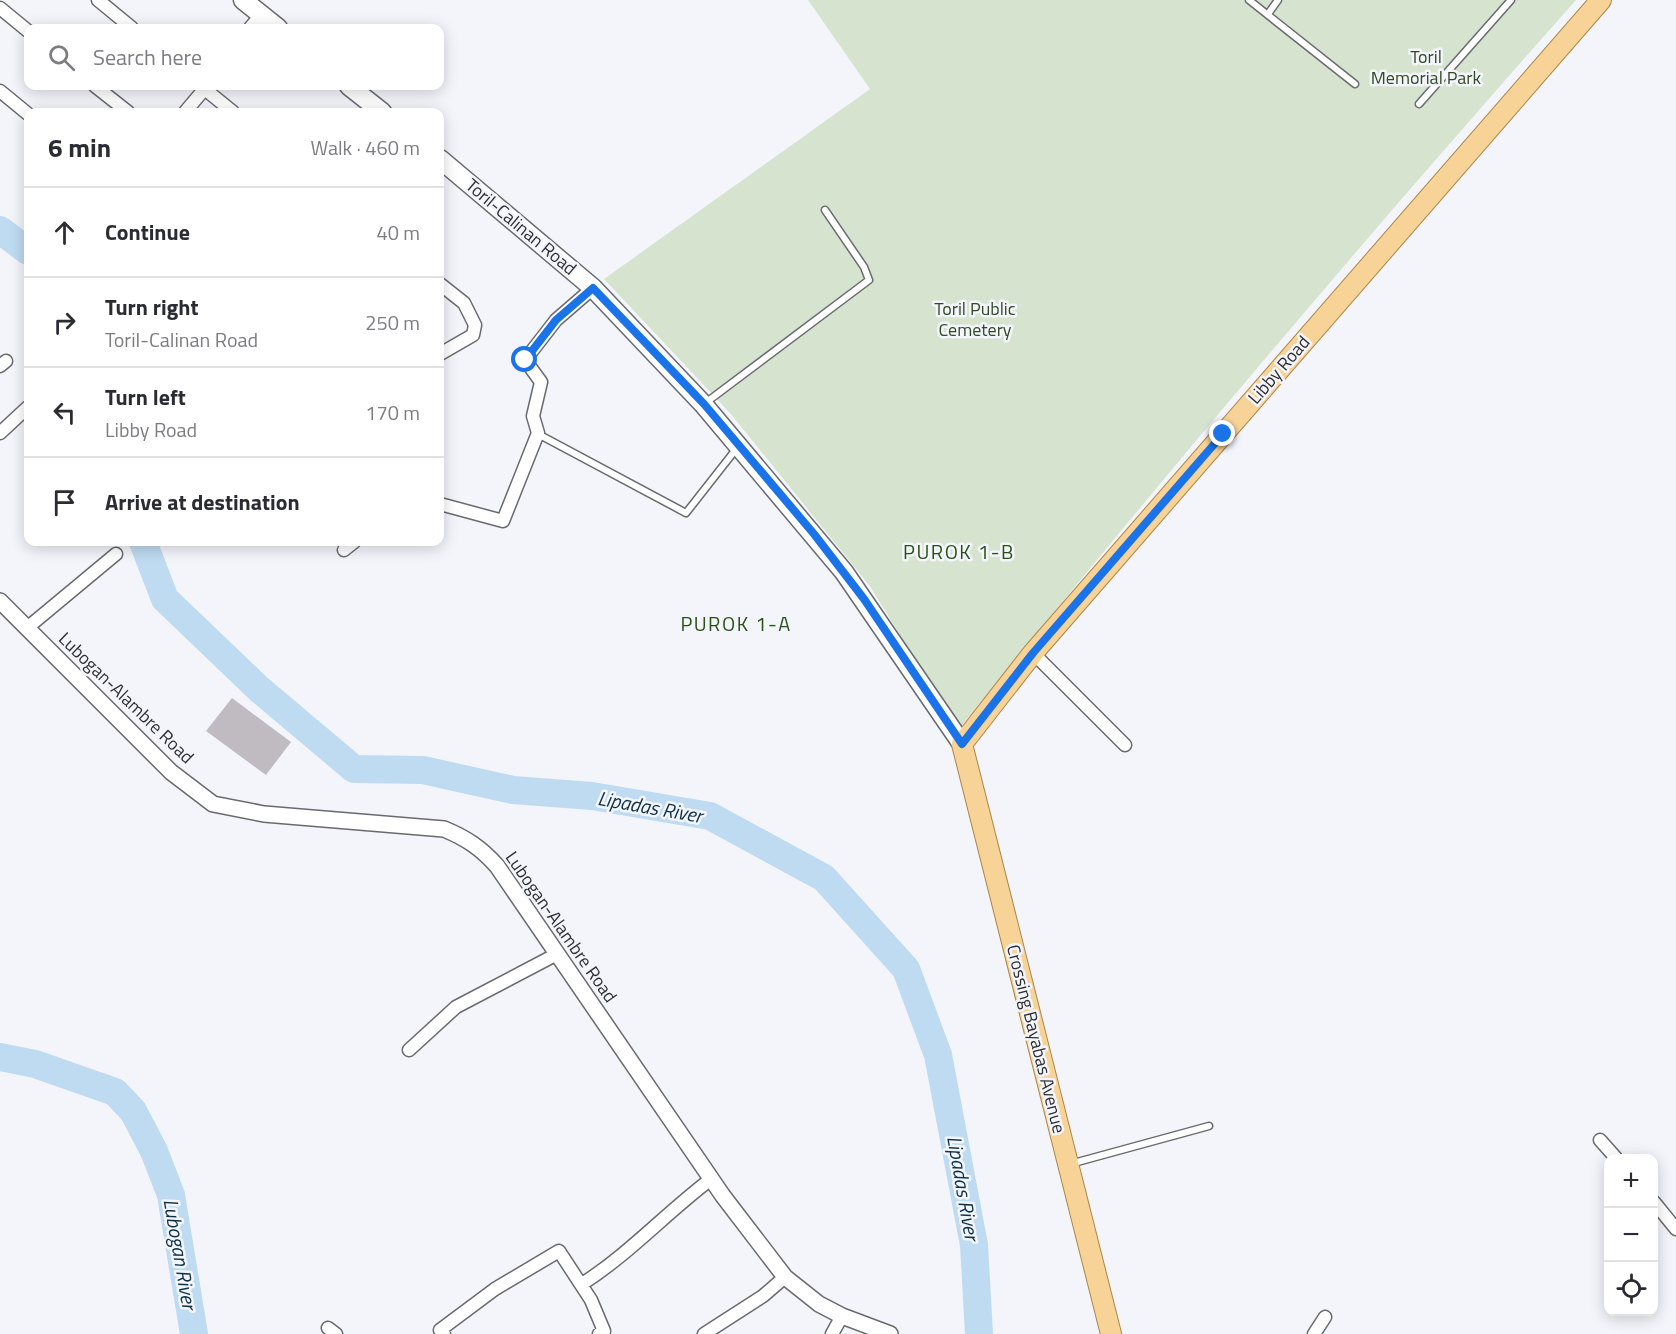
<!DOCTYPE html>
<html lang="en">
<head>
<meta charset="utf-8">
<style>
	body { margin:0; font-family:"Titillium Web",sans-serif; background:#f2f2f3; color:#2b2b33 }
	.controls { position:absolute; right:18px; bottom:18px; display:grid; overflow:hidden; border-radius:12px; box-shadow:0 3px 15px #0003 }
	.controls button { width:54px; height:54px; display:grid; place-items:center; padding:0; border:0; border-bottom:2px solid #e1e1e2; background:#fff; color:#2b2b33; font:30px sans-serif }
	.stop { position:absolute; width:18px; height:18px; margin:-14px; border:4px solid #1a73e8; border-radius:50%; background:#fff }
	.stop.end { background:#1a73e8; border-color:#fff; box-shadow:0 2px 6px #0008 }
	.list { margin:0; padding:0; list-style:none }
	h2 { display:flex; justify-content:space-between; align-items:center; height:78px; margin:0; padding:0 24px; font-size:26px }
	h2 small { font-size:20px; font-weight:400; color:#7c7c81 }
	.list li { display:grid; grid-template-columns:39px 1fr auto; gap:18px; align-items:center; box-sizing:border-box; height:90px; padding:0 24px; border-top:2px solid #e1e1e2 }
	.list b { display:block; font-size:22px; white-space:nowrap }
	.list p { margin:0; font-size:20px; white-space:nowrap; color:#7c7c81 }
	.list em { font-size:20px; font-style:normal; color:#7c7c81 }
	.icon { flex:none; width:33px; height:33px; fill:none; stroke:currentColor; stroke-width:2; stroke-linecap:round; stroke-linejoin:round }
	.map { position:relative; flex:none; width:1676px; height:1334px; overflow:hidden }
	.search { position:absolute; background:#fff; box-shadow:0 3px 15px #0003; left:24px; top:24px; width:420px; height:66px; display:flex; align-items:center; gap:15px; box-sizing:border-box; padding:0 21px; border-radius:12px; color:#7c7c81; font-size:22px }
	.panel { position:absolute; background:#fff; box-shadow:0 3px 15px #0003; left:24px; top:108px; width:420px; height:438px; border-radius:12px }
	.map>svg:first-child { display:block }
	.green { fill:#d6e4cf }
	.lines { fill:none; stroke-linecap:round; stroke-linejoin:round }
	.river { stroke:#bedbf1; stroke-width:28 }
	.building { fill:#c0bbc0 }
	.service-casing { stroke:#696a6f; stroke-width:9 }
	.minor-casing { stroke:#696a6f; stroke-width:15 }
	.tertiary-casing { stroke:#696a6f; stroke-width:18 }
	.secondary-casing { stroke:#696a6f; stroke-width:21 }
	.primary-casing { stroke:#ad8647; stroke-width:22 }
	.service { stroke:#fff; stroke-width:6 }
	.minor { stroke:#fff; stroke-width:12 }
	.tertiary { stroke:#fff; stroke-width:15 }
	.secondary { stroke:#fff; stroke-width:18 }
	.primary { stroke:#f7d398; stroke-width:20 }
	.route { stroke:#1a73e8; stroke-width:8 }
	.labels { text-anchor:middle; stroke-width:5; stroke-linejoin:round; paint-order:stroke }
	.park-label { font-size:18px; fill:#304b22; stroke:#f3f5fb }
	.street-label { font-size:18px; fill:#2e2f31; stroke:#f3f5fb }
	.neighbourhood-label { font-size:20px; letter-spacing:1.5px; fill:#285116; stroke:#f3f5fb }
	.water-label { font-size:20px; font-style:italic; fill:#0c3148; stroke:#f3f5fb }
</style>
</head>
<body>
<div class="map">
<svg width="1676" height="1334" viewBox="0 0 1676 1334">
	<rect width="100%" height="100%" fill="#f3f5fb"/>
	<path class="green" d="M808,0H1576C1365,238 1159,481 959,729L869,585L730,413L604,279L870,89Z"/>
	<g class="lines">
		<path class="river" d="M0,230L28,251
			M143,542L165,599L259,689L354,769L423,770L513,790L592,796L710,816L824,878L906,969L938,1055L974,1245L979,1334
			M0,1057L35,1064L115,1092L133,1111L154,1151L171,1195L194,1334"/>
	</g>
	<path class="building" d="M232,698L291,742L266,775L206,731Z"/>
	<g class="lines">
		<g class="service-casing">
			<path id="service" d="M1249,0L1355,84
				M1268,14L1278,0
				M1419,104L1511,0
				M704,404L869,280L864,267L825,210
				M538,434L686,513L737,448
				M1070,1164L1209,1126"/>
		</g>
		<g class="minor-casing">
			<path id="minor" d="M98,0L132,28
				M0,8L28,31
				M250,28L261,15
				M95,86L128,112
				M201,86L233,112
				M0,91L28,114
				M185,112L207,86
				M440,284L464,303L475,325L473,335L440,354
				M0,366L6,361
				M0,433L28,407
				M440,504L503,521L538,433L533,416L541,382L525,360L556,320L593,288
				M344,550L354,542
				M27,628L116,554
				M1033,653L1125,745
				M409,1050L456,1007L557,954
				M1600,1140L1616,1158
				M1654,1202L1676,1229
				M582,1284C629,1254 666,1213 711,1179
				M328,1328L336,1334
				M444,1334L440,1330L495,1289L559,1251L591,1300L604,1331L599,1334
				M704,1334L763,1296L785,1277
				M832,1334L842,1316
				M1314,1334L1325,1317"/>
		</g>
		<g class="tertiary-casing">
			<path id="tertiary" d="M0,601L171,772L213,804L264,814L444,829C466,838 481,848 497,866L723,1196L785,1277L819,1304L842,1316L890,1334"/>
		</g>
		<g class="secondary-casing">
			<path id="secondary" d="M243,0L278,28
				M349,86L382,112
				M440,159L593,288L703,404L844,572L962,744"/>
		</g>
		<g class="primary-casing">
			<path id="primary" d="M1111,1334L962,744L1033,653L1601,0"/>
		</g>
		<use href="#service" class="service"/>
		<use href="#minor" class="minor"/>
		<use href="#tertiary" class="tertiary"/>
		<use href="#secondary" class="secondary"/>
		<use href="#primary" class="primary"/>
	</g>
	<g class="lines">
		<path class="route" d="M525,360L556,320L593,288L704,404L814,534L864,599L962,744L1033,653L1223,434"/>
	</g>
	<g class="labels">
		<g class="park-label">
			<text x="1426" y="63">Toril<tspan x="1426" dy="21">Memorial Park</tspan></text>
			<text x="975" y="315">Toril Public<tspan x="975" dy="21">Cemetery</tspan></text>
		</g>
		<g class="street-label">
			<text transform="translate(521 227) rotate(40)" y="6">Toril-Calinan Road</text>
			<text transform="translate(1279 370) rotate(-49)" y="6">Libby Road</text>
			<text transform="translate(126 698) rotate(44)" y="6">Lubogan-Alambre Road</text>
			<text transform="translate(561 927) rotate(55)" y="6">Lubogan-Alambre Road</text>
			<text transform="translate(1036 1039) rotate(76)" y="6">Crossing Bayabas Avenue</text>
		</g>
		<g class="neighbourhood-label">
			<text x="959" y="559">PUROK 1-B</text>
			<text x="736" y="631">PUROK 1-A</text>
		</g>
		<g class="water-label">
			<text transform="translate(650 807) rotate(10)" y="7">Lipadas River</text>
			<text transform="translate(963 1188) rotate(80)" y="7">Lipadas River</text>
			<text transform="translate(180 1254) rotate(80)" y="7">Lubogan River</text>
		</g>
	</g>
</svg>
<div class="controls">
<button>+</button>
<button>−</button>
<button><svg class="icon" aria-label="locate" viewBox="0 0 24 24"><circle cx="12" cy="12" r="6"/><path d="M12 2v4M12 18v4M2 12h4M18 12h4"/></svg></button>
</div>
<div class="stop" style="left:525px;top:360px"></div>
<div class="stop end" style="left:1223px;top:434px"></div>
<div class="search"><svg class="icon" aria-label="search" viewBox="0 0 24 24"><circle cx="10" cy="10" r="6"/><path d="M15 15l6 6"/></svg>Search here</div>
<section class="panel">
<h2>6 min<small>Walk · 460 m</small></h2>
<ul class="list">
<li><svg class="icon" aria-label="ahead" viewBox="0 0 24 24"><path d="M12 20V5M6 11l6-6 6 6"/></svg><div><b>Continue</b></div><em>40 m</em></li>
<li><svg class="icon" aria-label="right" viewBox="0 0 24 24"><path d="M7 20v-9h11M14 6l5 5-5 5"/></svg><div><b>Turn right</b><p>Toril-Calinan Road</p></div><em>250 m</em></li>
<li><svg class="icon" aria-label="left" viewBox="0 0 24 24"><path d="M17 20v-9H6M10 6l-5 5 5 5"/></svg><div><b>Turn left</b><p>Libby Road</p></div><em>170 m</em></li>
<li><svg class="icon" aria-label="arrive" viewBox="0 0 24 24"><path d="M6 21V4h12l-3 4 3 4H6"/></svg><div><b>Arrive at destination</b></div></li>
</ul>
</section>
</div>
</body>
</html>
